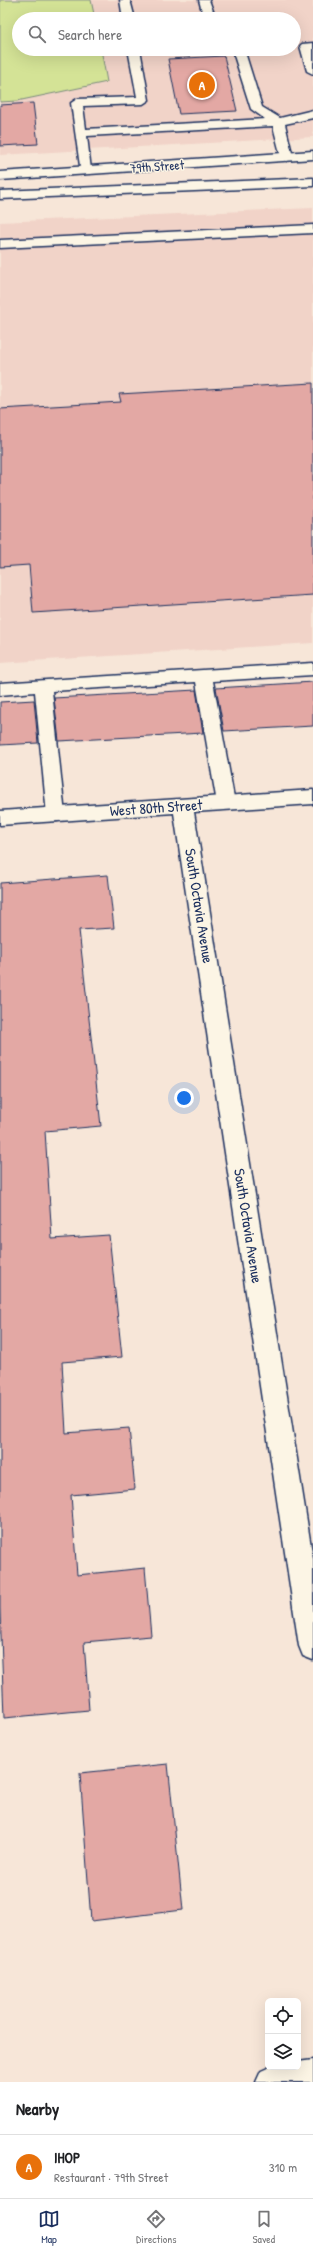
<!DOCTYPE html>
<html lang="en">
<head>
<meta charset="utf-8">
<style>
	body { margin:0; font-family:"Patrick Hand",sans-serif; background:#f2f2f2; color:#202124 }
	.controls { position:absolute; right:12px; bottom:12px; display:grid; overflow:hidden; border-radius:6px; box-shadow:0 4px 16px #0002 }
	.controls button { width:36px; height:36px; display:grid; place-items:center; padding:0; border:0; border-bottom:1px solid #e0e0e0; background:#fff; color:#202124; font:20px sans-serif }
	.you { position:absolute; left:184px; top:1098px; width:14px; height:14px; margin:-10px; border:3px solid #fff; border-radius:50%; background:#1a73e8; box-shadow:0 0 0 6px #1a73e833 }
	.badge { display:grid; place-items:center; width:26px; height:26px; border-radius:50%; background:#1b2f5e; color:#fff; font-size:13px; font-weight:700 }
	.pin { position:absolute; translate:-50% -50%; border:2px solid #fff; box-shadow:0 1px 4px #0006 }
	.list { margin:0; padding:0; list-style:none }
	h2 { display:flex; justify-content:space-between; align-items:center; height:52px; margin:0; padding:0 16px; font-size:17px }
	h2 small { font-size:13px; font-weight:400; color:#757577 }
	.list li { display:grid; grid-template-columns:26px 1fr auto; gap:12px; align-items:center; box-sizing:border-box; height:64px; padding:0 16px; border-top:1px solid #e0e0e0 }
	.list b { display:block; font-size:15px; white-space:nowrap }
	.list p { margin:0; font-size:13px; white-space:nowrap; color:#757577 }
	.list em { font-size:13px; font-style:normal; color:#757577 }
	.icon { flex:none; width:22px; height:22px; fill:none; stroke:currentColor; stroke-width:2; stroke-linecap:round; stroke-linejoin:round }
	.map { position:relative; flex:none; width:313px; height:2082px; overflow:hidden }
	.search { position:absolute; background:#fff; box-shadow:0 4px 16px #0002; left:12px; right:12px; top:12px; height:44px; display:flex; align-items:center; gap:10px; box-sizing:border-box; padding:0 14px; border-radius:22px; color:#757577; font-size:15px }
	.sheet { height:116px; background:#fff }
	nav { display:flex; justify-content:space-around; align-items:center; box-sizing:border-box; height:56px; border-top:1px solid #e0e0e0; background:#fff; font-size:11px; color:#757577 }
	nav a { display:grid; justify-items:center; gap:2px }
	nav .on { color:#1b2f5e }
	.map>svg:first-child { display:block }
	.built { fill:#f1d3c8 }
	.green { fill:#d4e396; stroke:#78897a }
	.building { fill:#e3a8a4; stroke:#1b2f5e }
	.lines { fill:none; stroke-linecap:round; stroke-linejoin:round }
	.service-casing { stroke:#1b2f5e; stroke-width:3 }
	.minor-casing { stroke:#1b2f5e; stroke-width:3 }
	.secondary-casing { stroke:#1b2f5e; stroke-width:3 }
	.service { fill:#fcf5e5; fill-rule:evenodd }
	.minor { fill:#fcf5e5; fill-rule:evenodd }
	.secondary { fill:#fcf5e5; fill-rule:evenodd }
	.labels { text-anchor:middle; stroke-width:3; stroke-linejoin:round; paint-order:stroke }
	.far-street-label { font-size:13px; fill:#1b2f5e; stroke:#fcf5e5 }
	.street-label { font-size:15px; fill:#1b2f5e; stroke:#fcf5e5 }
</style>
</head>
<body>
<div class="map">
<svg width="313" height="2082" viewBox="0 0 313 2082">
	<rect width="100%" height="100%" fill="#f7e6d8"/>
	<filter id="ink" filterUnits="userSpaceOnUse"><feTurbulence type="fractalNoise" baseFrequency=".025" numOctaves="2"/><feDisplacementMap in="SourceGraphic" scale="8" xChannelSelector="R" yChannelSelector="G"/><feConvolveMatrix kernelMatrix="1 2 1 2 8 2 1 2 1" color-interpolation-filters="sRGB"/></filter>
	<g filter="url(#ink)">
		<path class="built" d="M91,0H313V137L0,155V102L17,101L107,82L101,49H294V19H95Z
			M313,208V643L0,663V222Z"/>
		<path class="green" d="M0,0H91L95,19H19V49H101L107,82L17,101L0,102Z"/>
		<path class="building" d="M224,56L237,111L179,114L168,59Z
			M33,103L38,144L0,146V105Z
			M313,383V595L33,613L29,565L0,567V409L121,402L119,394Z
			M313,682V726L224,731L216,688Z
			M196,690L203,733L59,741L54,698Z
			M34,700L38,743L0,745V702Z
			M108,875L114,928L79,930L101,1126L45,1131L52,1239L109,1235L122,1357L62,1362L66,1433L129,1428L135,1489L71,1495L77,1575L145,1568L151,1636L84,1642L89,1710L4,1718L0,1608V883Z
			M168,1764L183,1910L91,1921L80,1773Z"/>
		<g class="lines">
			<g class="service-casing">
				<path id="service" d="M120,0H130L135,19H123Z
					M199,0H209L216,19H204Z
					M313,43V74L307,71L300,46L302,44Z
					M128,49H140L149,100L143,104L83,106L86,129L265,119L251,109L232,49H244L262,107L280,118L313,110V118L285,124L293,157L287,161L281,157L273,126L87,136L91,170L85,174L81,173L71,103L77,99L137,97Z
					M313,225V233L0,248V240Z
					M313,663V675L213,681L235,803L232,807L226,809L220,807L217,803L196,682L52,691L65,815L62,820L56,821L50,820L47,815L35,692L0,695V683Z"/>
			</g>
			<g class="minor-casing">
				<path id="minor" d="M313,790V804L194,812L313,1559V1660L303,1656L299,1646L174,813L0,825V811Z
					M313,2060V2082H256L261,2071L270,2067H298V2062Z"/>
			</g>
			<g class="secondary-casing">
				<path id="secondary" d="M313,151V159L0,180V172Z
					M313,178V186L0,199V191Z"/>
			</g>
			<use href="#service" class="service"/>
			<use href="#minor" class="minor"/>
			<use href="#secondary" class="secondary"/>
		</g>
	</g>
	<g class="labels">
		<g class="far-street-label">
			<text transform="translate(157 166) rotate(-4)" y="5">79th Street</text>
		</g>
		<g class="street-label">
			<text transform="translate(156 808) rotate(-4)" y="5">West 80th Street</text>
			<text transform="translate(199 906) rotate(81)" y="5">South Octavia Avenue</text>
			<text transform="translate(248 1226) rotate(81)" y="5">South Octavia Avenue</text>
		</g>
	</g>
</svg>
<div class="controls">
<button><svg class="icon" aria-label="locate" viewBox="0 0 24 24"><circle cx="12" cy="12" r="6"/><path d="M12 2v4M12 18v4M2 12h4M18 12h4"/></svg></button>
<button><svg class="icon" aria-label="layers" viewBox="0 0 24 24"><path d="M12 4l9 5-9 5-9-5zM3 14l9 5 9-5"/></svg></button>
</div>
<div class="you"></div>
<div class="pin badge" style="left:202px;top:85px;background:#e8710a">A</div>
<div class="search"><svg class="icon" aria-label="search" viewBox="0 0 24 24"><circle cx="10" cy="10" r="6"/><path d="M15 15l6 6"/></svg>Search here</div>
</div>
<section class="sheet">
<h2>Nearby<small></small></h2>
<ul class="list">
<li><span class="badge" style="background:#e8710a">A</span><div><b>IHOP</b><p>Restaurant · 79th Street</p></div><em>310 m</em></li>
</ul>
</section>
<nav>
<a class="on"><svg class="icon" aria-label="map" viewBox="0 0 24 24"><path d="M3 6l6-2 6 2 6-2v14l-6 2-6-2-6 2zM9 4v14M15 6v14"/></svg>Map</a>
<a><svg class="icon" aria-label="directions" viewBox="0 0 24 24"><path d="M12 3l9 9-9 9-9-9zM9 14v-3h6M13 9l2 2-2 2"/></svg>Directions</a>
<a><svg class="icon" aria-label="saved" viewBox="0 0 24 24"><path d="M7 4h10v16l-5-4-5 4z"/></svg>Saved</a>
</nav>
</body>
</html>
